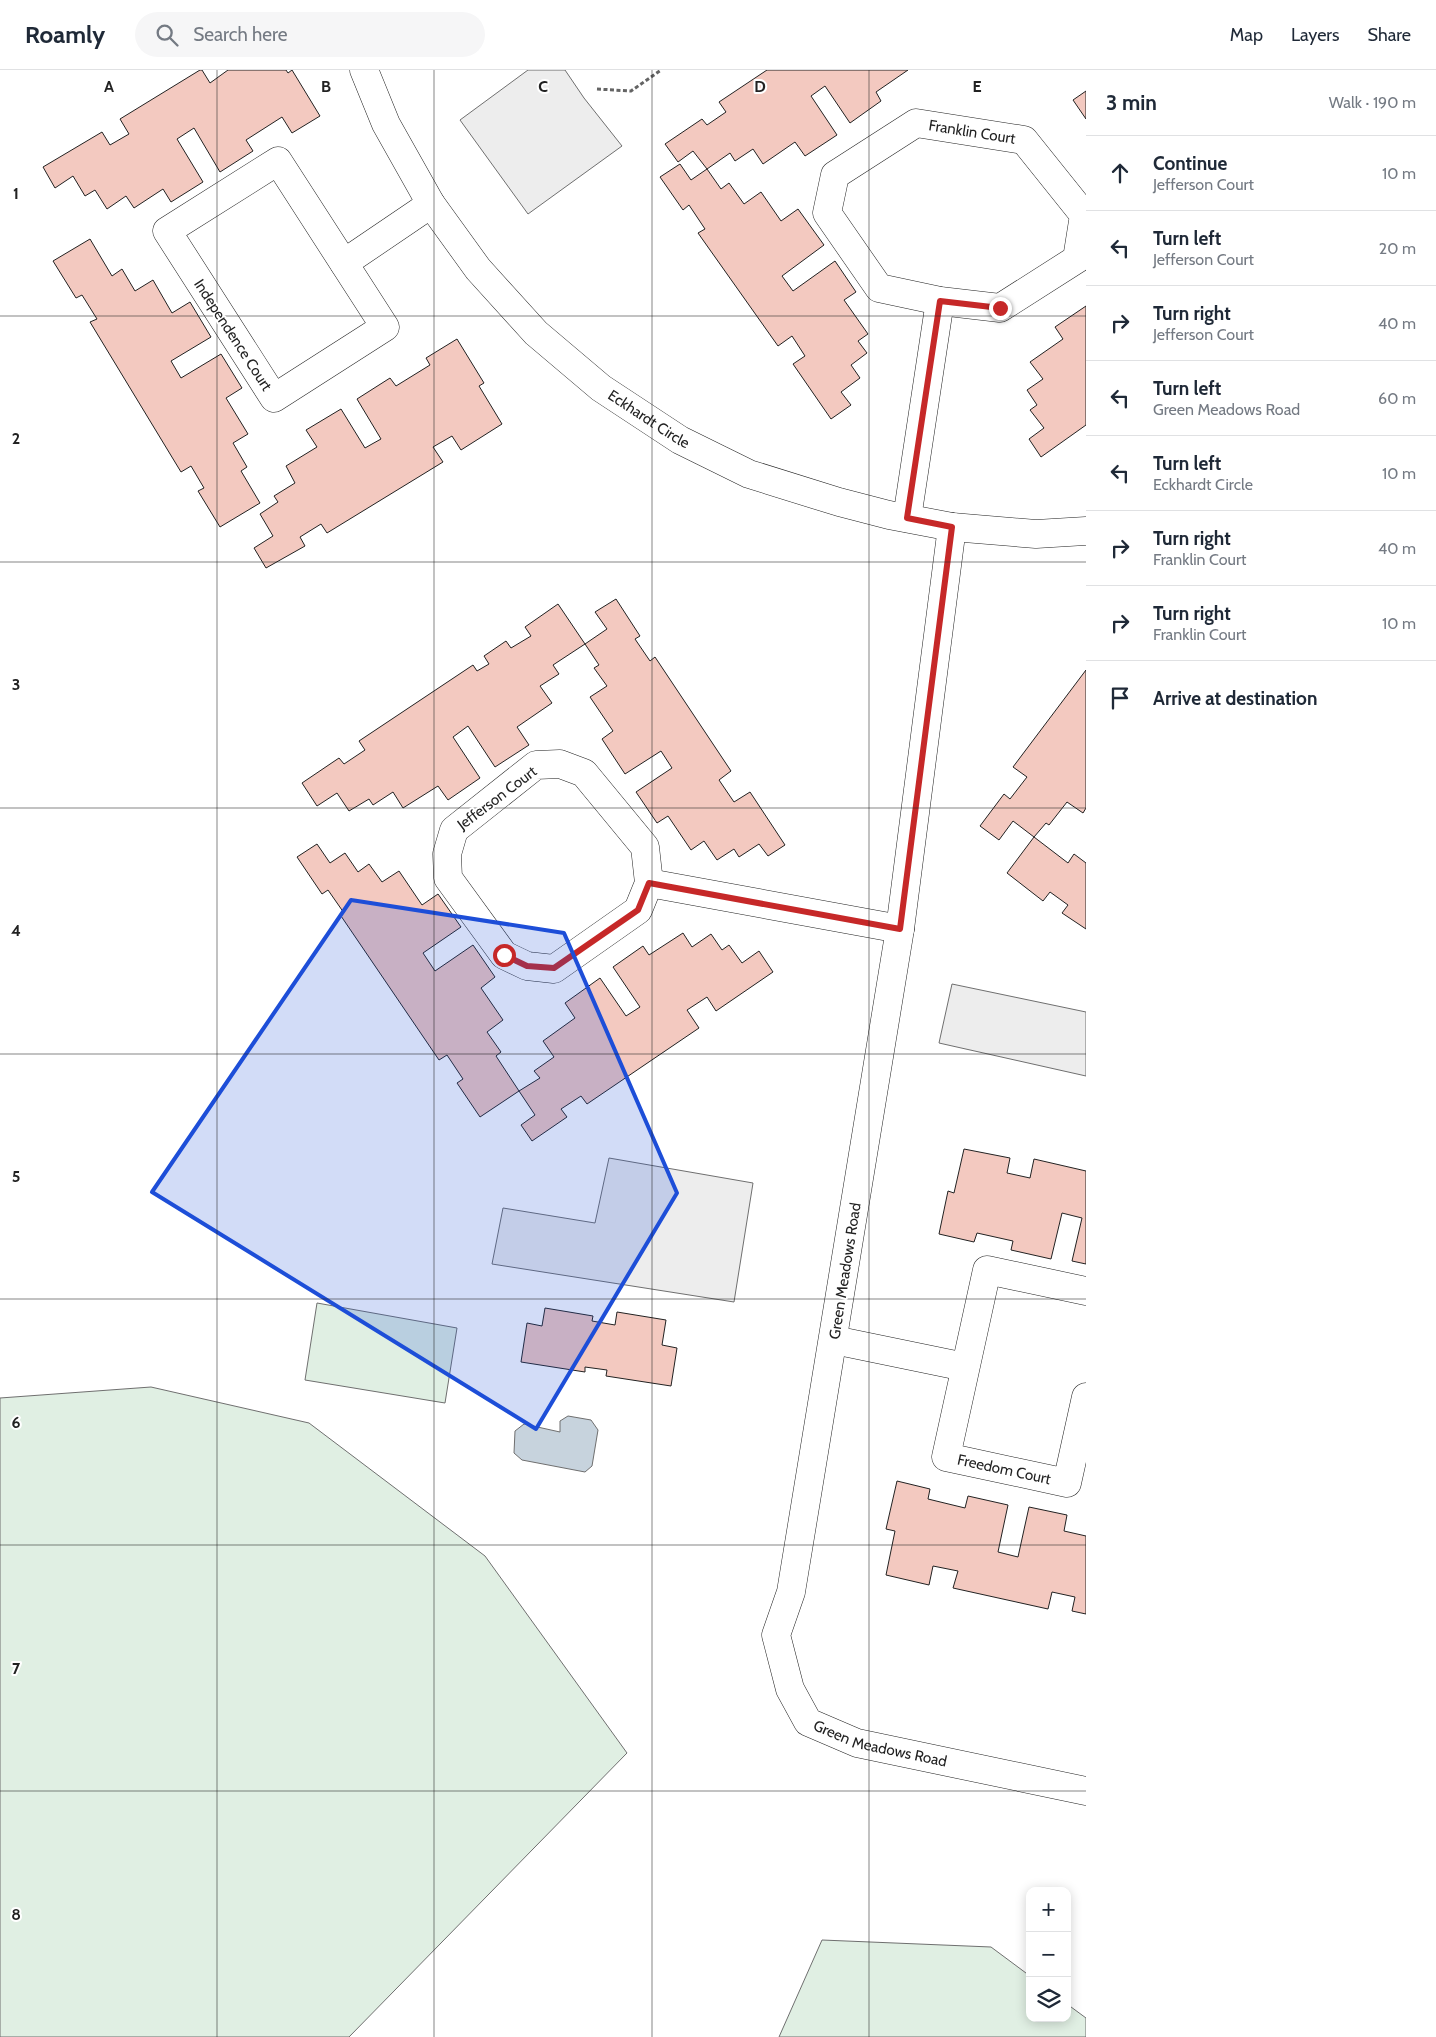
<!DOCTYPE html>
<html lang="en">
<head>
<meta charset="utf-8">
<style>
	body { margin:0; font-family:Cabin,sans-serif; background:#f6f6f7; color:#1f2937 }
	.controls { position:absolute; right:15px; bottom:15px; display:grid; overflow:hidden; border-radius:10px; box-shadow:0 2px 12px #0003 }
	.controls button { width:45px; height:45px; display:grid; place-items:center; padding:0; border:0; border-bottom:1px solid #e0e1e3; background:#fff; color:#1f2937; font:25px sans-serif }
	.stop { position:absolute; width:15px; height:15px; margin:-11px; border:4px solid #c62828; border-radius:50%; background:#fff }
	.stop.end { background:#c62828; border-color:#fff; box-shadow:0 1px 5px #0008 }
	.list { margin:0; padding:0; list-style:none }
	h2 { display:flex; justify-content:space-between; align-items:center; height:65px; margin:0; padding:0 20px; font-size:21px }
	h2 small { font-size:16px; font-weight:400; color:#747a83 }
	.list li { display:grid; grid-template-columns:32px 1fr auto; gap:15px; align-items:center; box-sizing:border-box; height:75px; padding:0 20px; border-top:1px solid #e0e1e3 }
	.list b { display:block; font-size:19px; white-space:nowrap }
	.list p { margin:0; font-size:16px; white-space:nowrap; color:#747a83 }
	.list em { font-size:16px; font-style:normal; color:#747a83 }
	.icon { flex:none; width:28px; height:28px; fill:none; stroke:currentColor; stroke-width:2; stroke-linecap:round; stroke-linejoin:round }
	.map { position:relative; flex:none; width:1086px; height:1967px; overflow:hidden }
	header { display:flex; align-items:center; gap:30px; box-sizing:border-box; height:70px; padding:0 25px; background:#fff; border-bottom:1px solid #e0e1e3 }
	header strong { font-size:24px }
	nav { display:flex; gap:28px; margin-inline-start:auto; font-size:18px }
	.search { width:350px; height:45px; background:#f6f6f7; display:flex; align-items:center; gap:12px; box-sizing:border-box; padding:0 18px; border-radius:28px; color:#747a83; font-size:19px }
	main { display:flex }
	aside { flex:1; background:#fff }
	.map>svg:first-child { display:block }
	.green { fill:#e0efe3; stroke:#6f6f6f }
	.parking { fill:#ededed; stroke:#6f6f6f }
	.water { fill:#c7d3dd; stroke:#6f6f6f }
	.building { fill:#f3c9c0; stroke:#222 }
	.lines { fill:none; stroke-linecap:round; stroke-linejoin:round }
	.minor-casing { stroke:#222; stroke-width:29 }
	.path { stroke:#646464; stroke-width:3; stroke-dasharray:4 2.5; stroke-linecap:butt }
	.minor { stroke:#fff; stroke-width:28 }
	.route { stroke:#c62828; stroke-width:6 }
	.marked { fill:#1d4ed8; fill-opacity:0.2; stroke:#1d4ed8; stroke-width:4; stroke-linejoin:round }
	.grid { fill:none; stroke:#222; stroke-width:1; stroke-opacity:0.55 }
	.labels { text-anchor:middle; stroke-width:4; stroke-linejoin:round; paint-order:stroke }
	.street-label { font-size:15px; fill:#222; stroke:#fff }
	.grid-label { font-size:16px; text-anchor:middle; font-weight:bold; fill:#222; stroke:#fff; stroke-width:4; stroke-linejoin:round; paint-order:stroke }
</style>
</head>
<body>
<header>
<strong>Roamly</strong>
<div class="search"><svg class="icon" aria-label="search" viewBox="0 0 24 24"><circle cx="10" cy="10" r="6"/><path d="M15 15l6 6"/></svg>Search here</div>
<nav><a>Map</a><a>Layers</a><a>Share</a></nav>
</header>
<main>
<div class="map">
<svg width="1086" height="1967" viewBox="0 0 1086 1967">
	<rect width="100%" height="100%" fill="#fff"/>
	<path class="green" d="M317,1233L457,1258L445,1333L305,1310Z
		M151,1317L309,1353L485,1486L627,1683L349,1967H0V1328Z
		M822,1870L991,1877L1030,1906V1948H1067V1934L1086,1948V1967H779Z"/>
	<path class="parking" d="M528,0H565L584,28L622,76L528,144L460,50Z
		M952,914L1086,942V1006L939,973Z
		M609,1088L753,1113L734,1232L492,1194L503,1138L595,1153Z"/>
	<path class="water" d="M568,1346L591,1350L598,1360L592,1396L585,1402L522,1390L514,1383L515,1361L524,1354L560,1362V1351Z"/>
	<path class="building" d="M200,0H202L210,13L228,0H286L288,3L292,0L320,46L292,63L282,47L246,70L253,81L220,102L194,58L177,69L203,112L171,132L163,119L134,138L126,126L107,139L95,120L85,126L73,106L55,118L43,97L102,62L110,75L129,64L120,49Z
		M767,0H908L876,22L881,31L850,53L825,16L811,26L837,65L805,86L795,72L763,94L753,79L735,91L730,83L707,99L693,81L678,92L665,74L702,49L707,55L726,42L719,32Z
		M1086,21V49L1073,30Z
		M680,94L691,110L707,99L721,119L729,113L744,134L761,122L781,151L798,139L824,175L782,206L793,221L835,191L856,222L844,230L868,264L858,271L867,283L851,295L860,308L841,322L851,335L831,349L793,294L805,286L792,266L778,276L698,163L705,159L689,135L683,140L660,107Z
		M90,169L112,206L122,199L135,221L153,210L172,243L190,232L211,267L171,291L181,308L221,284L242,318L226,328L248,364L233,373L247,397L241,401L260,433L220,457L198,421L204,418L191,396L181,402L90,252L97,249L82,225L76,228L53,191Z
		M1086,236V355L1041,387L1029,369L1044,358L1030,340L1037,335L1027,320L1043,309L1030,292L1063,269L1055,257Z
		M457,269L484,313L479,316L502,354L461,380L452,366L433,377L443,392L327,463L321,454L300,467L305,476L266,498L254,478L273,466L260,444L278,432L274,426L295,413L286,396L317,377L306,360L341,339L365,378L372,374L381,369L357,329L390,308L396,316L430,295L426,288Z
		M616,529L640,566L635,569L650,591L655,587L731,701L719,710L734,732L750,722L785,775L768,786L759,774L739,787L734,779L717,790L704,771L691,780L668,746L657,753L636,722L672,698L661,681L625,704L602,669L613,661L590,627L607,616L594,598L599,595L585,574L607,559L595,542Z
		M558,534L585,574L553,595L559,604L540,616L552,633L517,657L529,675L495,697L468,656L453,667L480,708L448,730L438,716L403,738L393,722L373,735L369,729L349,741L337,723L317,736L302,713L339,688L344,694L365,680L359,671L473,595L477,601L489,594L484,586L506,571L511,578L531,566L525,557Z
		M1086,600V738L1083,743L1067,732L1049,755L1046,753L1034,767L1013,751L999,770L980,756L1004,724L1010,729L1027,707L1013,697Z
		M1034,767L1068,793L1074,784L1086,793V859L1062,843L1068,835L1050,822L1043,831L1007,803Z
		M317,774L330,793L345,783L358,802L369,794L382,812L399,801L422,835L438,824L461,857L423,883L435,901L473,875L495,907L481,918L503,950L487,962L501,982L496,986L519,1021L480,1047L457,1013L463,1009L447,985L439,990L341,846L344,843L328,820L322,824L297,787Z
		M683,863L692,877L711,864L722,880L729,875L742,893L759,881L773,902L716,941L707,927L687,940L699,958L587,1034L581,1026L561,1039L567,1047L532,1071L521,1055L535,1045L519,1021L540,1008L534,1001L554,987L543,971L575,948L565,933L600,908L626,946L640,937L613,897L643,876L649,885Z
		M964,1079L1010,1088L1007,1103L1030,1108L1034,1089L1086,1101V1194L1072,1191L1082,1148L1062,1143L1051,1189L1011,1180L1013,1171L977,1163L974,1172L939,1164L948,1121L954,1123Z
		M545,1238L593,1246L592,1251L615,1255L617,1242L666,1250L662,1275L677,1278L671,1316L606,1306L607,1300L585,1297V1302L521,1292L527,1253L542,1256Z
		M897,1411L930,1419L928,1429L965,1438L968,1426L1008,1435L998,1482L1018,1487L1029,1437L1067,1445L1064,1461L1086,1466V1544L1072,1541L1075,1527L1052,1522L1048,1539L953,1518L958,1501L933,1496L929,1515L886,1505L895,1461L886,1459Z"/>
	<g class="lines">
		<g class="minor-casing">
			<g id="minor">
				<path id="s1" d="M364,0L386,54L431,134L478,199L536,263L601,318L680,370L749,404L839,432L889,445L952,457L1036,464L1086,461"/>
				<path d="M916,53L1024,70L1084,145L1077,189L1000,238L940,231L879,218L827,143L835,105Z"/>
				<path d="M278,91L385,257L274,328L167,161Z"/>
				<path d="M344,193L431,134"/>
				<path d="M907,448L940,231"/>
				<path id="s2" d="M952,457L900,859L791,1522L776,1565L790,1619L808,1652L857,1673L1086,1721"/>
				<path d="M560,694L584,703L645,777L649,813L638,840L554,899L527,896L504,885L448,808L447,784L454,760L536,695Z"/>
				<path d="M649,813L900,859"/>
				<path id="s3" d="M1086,1221L987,1200L946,1387L1067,1413L1086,1327"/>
				<path d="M834,1270L965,1297"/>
			</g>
		</g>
		<path class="path" d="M597,19L631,21L661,0"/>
		<use href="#minor" class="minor"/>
	</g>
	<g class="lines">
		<path class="route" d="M504,885L527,896L554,898L638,840L649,813L900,859L952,457L907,448L940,231L1000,238"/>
	</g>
	<path class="marked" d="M351,830L564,863L677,1123L536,1359L152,1122Z"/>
	<path class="grid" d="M217,0V1967M434,0V1967M652,0V1967M869,0V1967M0,246H1086M0,492H1086M0,738H1086M0,984H1086M0,1229H1086M0,1475H1086M0,1721H1086"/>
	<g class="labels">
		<g class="street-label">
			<text transform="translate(972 62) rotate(9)" y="5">Franklin Court</text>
			<text transform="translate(233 265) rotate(57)" y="5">Independence Court</text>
			<text dy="5" stroke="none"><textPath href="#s1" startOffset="459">Eckhardt Circle</textPath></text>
			<text transform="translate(497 728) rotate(-37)" y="5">Jefferson Court</text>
			<text transform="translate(845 1201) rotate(-81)" y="5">Green Meadows Road</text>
			<text dy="5" stroke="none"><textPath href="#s3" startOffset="352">Freedom Court</textPath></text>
			<text dy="5" stroke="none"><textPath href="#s2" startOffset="1292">Green Meadows Road</textPath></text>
		</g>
	</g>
	<g class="grid-label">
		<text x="109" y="22">A</text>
		<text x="326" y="22">B</text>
		<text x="543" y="22">C</text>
		<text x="760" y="22">D</text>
		<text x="977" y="22">E</text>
		<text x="16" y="129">1</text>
		<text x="16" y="374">2</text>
		<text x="16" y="620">3</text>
		<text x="16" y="866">4</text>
		<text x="16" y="1112">5</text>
		<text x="16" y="1358">6</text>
		<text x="16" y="1604">7</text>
		<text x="16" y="1850">8</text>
	</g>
</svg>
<div class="controls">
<button>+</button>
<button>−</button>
<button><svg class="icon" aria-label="layers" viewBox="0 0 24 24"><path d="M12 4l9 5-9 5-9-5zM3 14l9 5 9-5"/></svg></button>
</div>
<div class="stop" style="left:504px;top:885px"></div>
<div class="stop end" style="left:1000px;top:238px"></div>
</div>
<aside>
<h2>3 min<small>Walk · 190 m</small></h2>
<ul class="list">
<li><svg class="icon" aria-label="ahead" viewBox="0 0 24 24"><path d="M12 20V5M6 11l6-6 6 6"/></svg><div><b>Continue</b><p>Jefferson Court</p></div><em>10 m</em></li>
<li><svg class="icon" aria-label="left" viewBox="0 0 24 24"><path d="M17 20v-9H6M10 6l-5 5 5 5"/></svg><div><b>Turn left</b><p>Jefferson Court</p></div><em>20 m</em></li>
<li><svg class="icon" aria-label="right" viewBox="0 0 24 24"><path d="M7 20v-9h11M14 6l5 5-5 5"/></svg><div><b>Turn right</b><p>Jefferson Court</p></div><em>40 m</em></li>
<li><svg class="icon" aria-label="left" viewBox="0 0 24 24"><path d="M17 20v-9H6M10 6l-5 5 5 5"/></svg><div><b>Turn left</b><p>Green Meadows Road</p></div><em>60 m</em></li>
<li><svg class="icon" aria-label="left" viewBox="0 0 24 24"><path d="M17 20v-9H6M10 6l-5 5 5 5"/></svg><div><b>Turn left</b><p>Eckhardt Circle</p></div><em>10 m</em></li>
<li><svg class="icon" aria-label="right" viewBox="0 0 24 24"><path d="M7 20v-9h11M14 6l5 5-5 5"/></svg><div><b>Turn right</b><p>Franklin Court</p></div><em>40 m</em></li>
<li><svg class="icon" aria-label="right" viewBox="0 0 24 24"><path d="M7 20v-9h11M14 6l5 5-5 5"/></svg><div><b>Turn right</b><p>Franklin Court</p></div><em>10 m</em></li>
<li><svg class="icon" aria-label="arrive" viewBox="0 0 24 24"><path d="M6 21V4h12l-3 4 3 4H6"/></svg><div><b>Arrive at destination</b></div></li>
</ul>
</aside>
</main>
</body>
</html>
